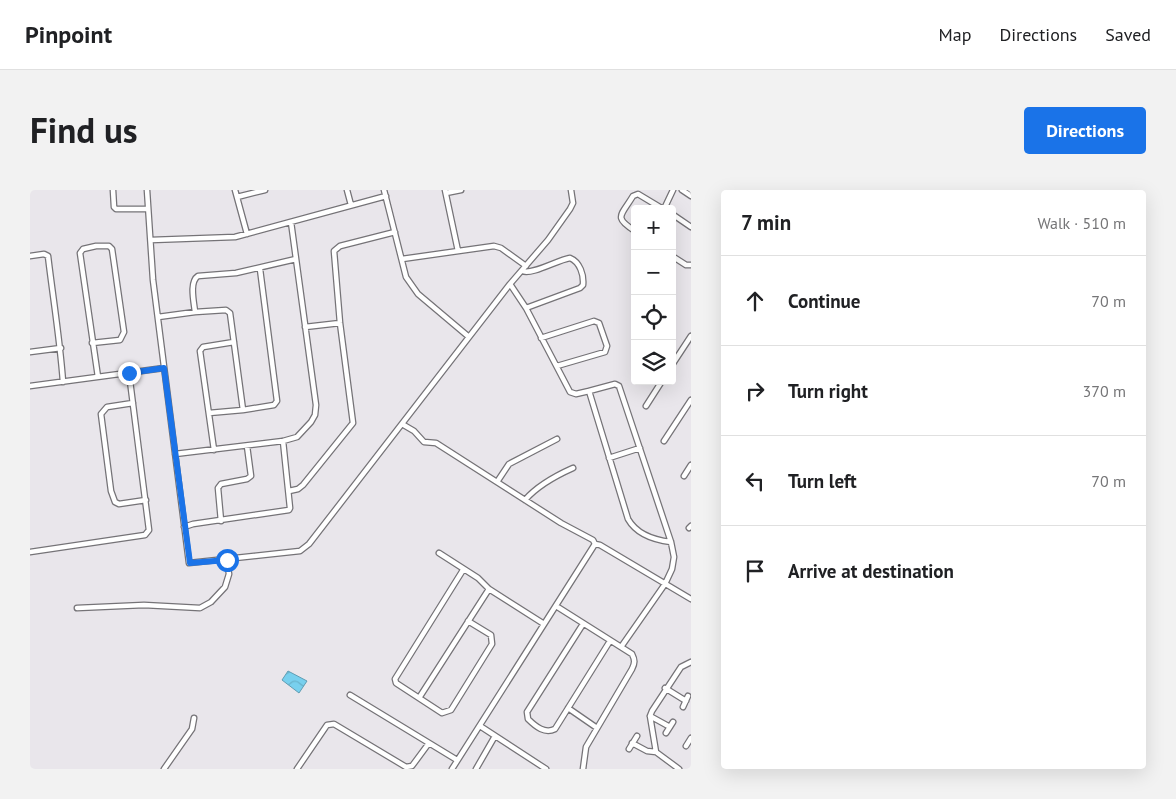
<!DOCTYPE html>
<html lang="en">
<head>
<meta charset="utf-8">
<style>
	body { margin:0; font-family:"PT Sans",sans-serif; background:#f2f2f2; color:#202124 }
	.controls { position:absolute; right:15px; top:15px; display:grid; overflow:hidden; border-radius:5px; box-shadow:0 5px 20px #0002 }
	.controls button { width:45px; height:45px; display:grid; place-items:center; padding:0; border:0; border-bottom:1px solid #e0e0e0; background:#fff; color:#202124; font:25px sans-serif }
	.stop { position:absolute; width:15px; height:15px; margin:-11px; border:4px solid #1a73e8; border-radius:50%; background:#fff }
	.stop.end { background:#1a73e8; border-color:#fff; box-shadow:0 1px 5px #0008 }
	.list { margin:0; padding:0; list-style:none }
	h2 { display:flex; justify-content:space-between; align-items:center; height:65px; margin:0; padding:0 20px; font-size:21px }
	h2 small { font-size:16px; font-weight:400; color:#757577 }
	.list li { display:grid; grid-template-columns:32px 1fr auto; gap:15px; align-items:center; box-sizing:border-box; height:90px; padding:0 20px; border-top:1px solid #e0e0e0 }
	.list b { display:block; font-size:19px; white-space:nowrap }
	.list em { font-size:16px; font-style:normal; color:#757577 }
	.icon { flex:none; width:28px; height:28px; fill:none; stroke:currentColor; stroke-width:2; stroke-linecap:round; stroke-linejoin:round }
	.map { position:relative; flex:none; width:661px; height:579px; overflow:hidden; border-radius:5px }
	header { display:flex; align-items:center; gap:30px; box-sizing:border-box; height:70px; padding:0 25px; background:#fff; border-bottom:1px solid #e0e0e0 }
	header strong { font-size:24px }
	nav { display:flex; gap:28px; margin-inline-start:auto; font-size:18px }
	.intro { display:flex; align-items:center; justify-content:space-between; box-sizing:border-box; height:120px; padding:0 30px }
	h1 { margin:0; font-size:35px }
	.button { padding:12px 22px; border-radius:5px; background:#1a73e8; color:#fff; font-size:18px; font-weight:700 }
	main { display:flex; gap:30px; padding:0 30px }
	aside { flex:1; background:#fff; border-radius:5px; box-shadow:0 5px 20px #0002 }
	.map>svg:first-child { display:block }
	.water { fill:url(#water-waves); stroke:#609db3 }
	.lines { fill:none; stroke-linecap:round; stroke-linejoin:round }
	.street-casing { stroke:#757377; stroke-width:7 }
	.street { stroke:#fff; stroke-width:4.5 }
	.route { stroke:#1a73e8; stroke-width:6 }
</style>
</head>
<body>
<header>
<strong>Pinpoint</strong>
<nav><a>Map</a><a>Directions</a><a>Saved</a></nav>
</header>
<div class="intro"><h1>Find us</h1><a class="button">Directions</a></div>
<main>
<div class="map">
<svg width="661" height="579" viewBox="0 0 661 579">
	<defs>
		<pattern id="water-waves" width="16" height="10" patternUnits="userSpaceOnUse" patternTransform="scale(1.25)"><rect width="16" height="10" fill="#78d0ee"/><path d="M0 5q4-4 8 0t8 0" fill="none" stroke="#68b3cc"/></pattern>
	</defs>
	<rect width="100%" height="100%" fill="#e9e6eb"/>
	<path class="water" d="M258,481L277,491L269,503L252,490Z"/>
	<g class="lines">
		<g class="street-casing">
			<path id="street" d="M83,0L84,17L86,19H118
				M117,0L123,90L159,373L270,361L279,354L480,94L518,50L540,19L543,13L541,0
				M205,0L217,44
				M317,0L321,15
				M354,0L376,87L388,104L439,147
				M415,0L428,61
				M652,0L661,6
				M416,3L431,0
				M207,7L235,0
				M634,19L643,0
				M642,24L661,37
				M605,41C583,27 591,26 603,6L608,4L633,19
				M121,50L205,47L356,6
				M0,66L14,64L18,66C23,108 30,150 33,192
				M642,66L656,75H661
				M372,69L464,56L471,58L496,76
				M492,81C503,85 527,70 540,68C550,72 554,85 553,95L550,98L496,118
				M480,94L496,118L540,202L546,204L559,201L598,329C607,345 624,350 641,352
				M165,122C164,112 159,92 168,86L206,83L266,69
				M128,127L165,122L196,120L200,123L213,220L244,215L247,211L230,79
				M275,137L310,133
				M511,148L564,131L569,133L577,156L575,162L527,176
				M62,153L90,150L94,142L82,59L79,56H66L53,59L50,63L68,187
				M0,162L31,158
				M642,175L661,146
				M0,196L134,178
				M559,201L585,194L589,196L641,352L644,367L642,379L635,394L591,457
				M103,213L77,217L71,224L81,301L85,312L89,314L116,310
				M616,216L632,191
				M179,223L213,220
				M372,234L384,241L394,252L406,253L531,333L563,350L565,354
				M634,251L661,210
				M184,260L170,161L173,157L204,152
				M145,264L253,251L267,247L281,232L285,225L286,215L261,32
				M579,268L610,258
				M654,286L661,275
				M467,292L479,274L527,249
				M259,301L268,299L273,295L323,233L310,133L304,61L310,56L365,42
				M495,310C508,295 525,286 543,278
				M191,331L188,298L191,294L217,289L221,286L217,256
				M154,337L163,334L259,320L260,318L253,251
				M659,338L661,336
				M0,362L115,345L119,340L99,183
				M409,363L448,388L459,399
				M526,416L602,464C605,470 605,473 602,479L556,557L553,579
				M47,418L114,415L170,418L181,412L195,397L199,384L197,370
				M438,431L461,445L462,454L421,520L412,523L389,508L459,399L514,434
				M553,434L497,522L498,529C506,537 515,544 525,539L580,451
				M635,498L656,511
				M320,505L427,570
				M389,508L366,493L365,489L433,380
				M653,517L658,506
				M538,518L567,538
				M620,526L640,537
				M450,536L516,579
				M636,543L643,532
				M602,553L617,561L626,562L649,579
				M656,556L661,548
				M599,559L607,546
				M626,562L620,526L622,521L651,477L661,472
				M134,579L162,539L164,528
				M267,579L297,535L304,534L376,577L382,576L399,553
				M422,579L565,354L570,355L661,409
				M446,579L465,546"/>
		</g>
		<use href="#street" class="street"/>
	</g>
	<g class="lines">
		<path class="route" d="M99,183L134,178L160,373L197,370"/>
	</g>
</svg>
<div class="controls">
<button>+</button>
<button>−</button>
<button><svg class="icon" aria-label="locate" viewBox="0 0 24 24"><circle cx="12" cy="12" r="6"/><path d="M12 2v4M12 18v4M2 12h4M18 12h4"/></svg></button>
<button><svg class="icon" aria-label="layers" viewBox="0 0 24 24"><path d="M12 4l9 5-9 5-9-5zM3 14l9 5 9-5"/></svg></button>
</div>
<div class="stop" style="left:197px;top:370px"></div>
<div class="stop end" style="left:99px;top:183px"></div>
</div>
<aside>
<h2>7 min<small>Walk · 510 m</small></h2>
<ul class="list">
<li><svg class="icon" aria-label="ahead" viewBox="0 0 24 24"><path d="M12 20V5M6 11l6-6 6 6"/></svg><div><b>Continue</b></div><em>70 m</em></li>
<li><svg class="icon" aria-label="right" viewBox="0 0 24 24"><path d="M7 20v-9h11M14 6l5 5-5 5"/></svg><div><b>Turn right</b></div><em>370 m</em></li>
<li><svg class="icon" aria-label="left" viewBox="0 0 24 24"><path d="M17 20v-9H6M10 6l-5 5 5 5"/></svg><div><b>Turn left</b></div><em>70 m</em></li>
<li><svg class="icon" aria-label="arrive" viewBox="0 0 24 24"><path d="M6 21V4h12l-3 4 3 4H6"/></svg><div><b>Arrive at destination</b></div></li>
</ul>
</aside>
</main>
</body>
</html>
